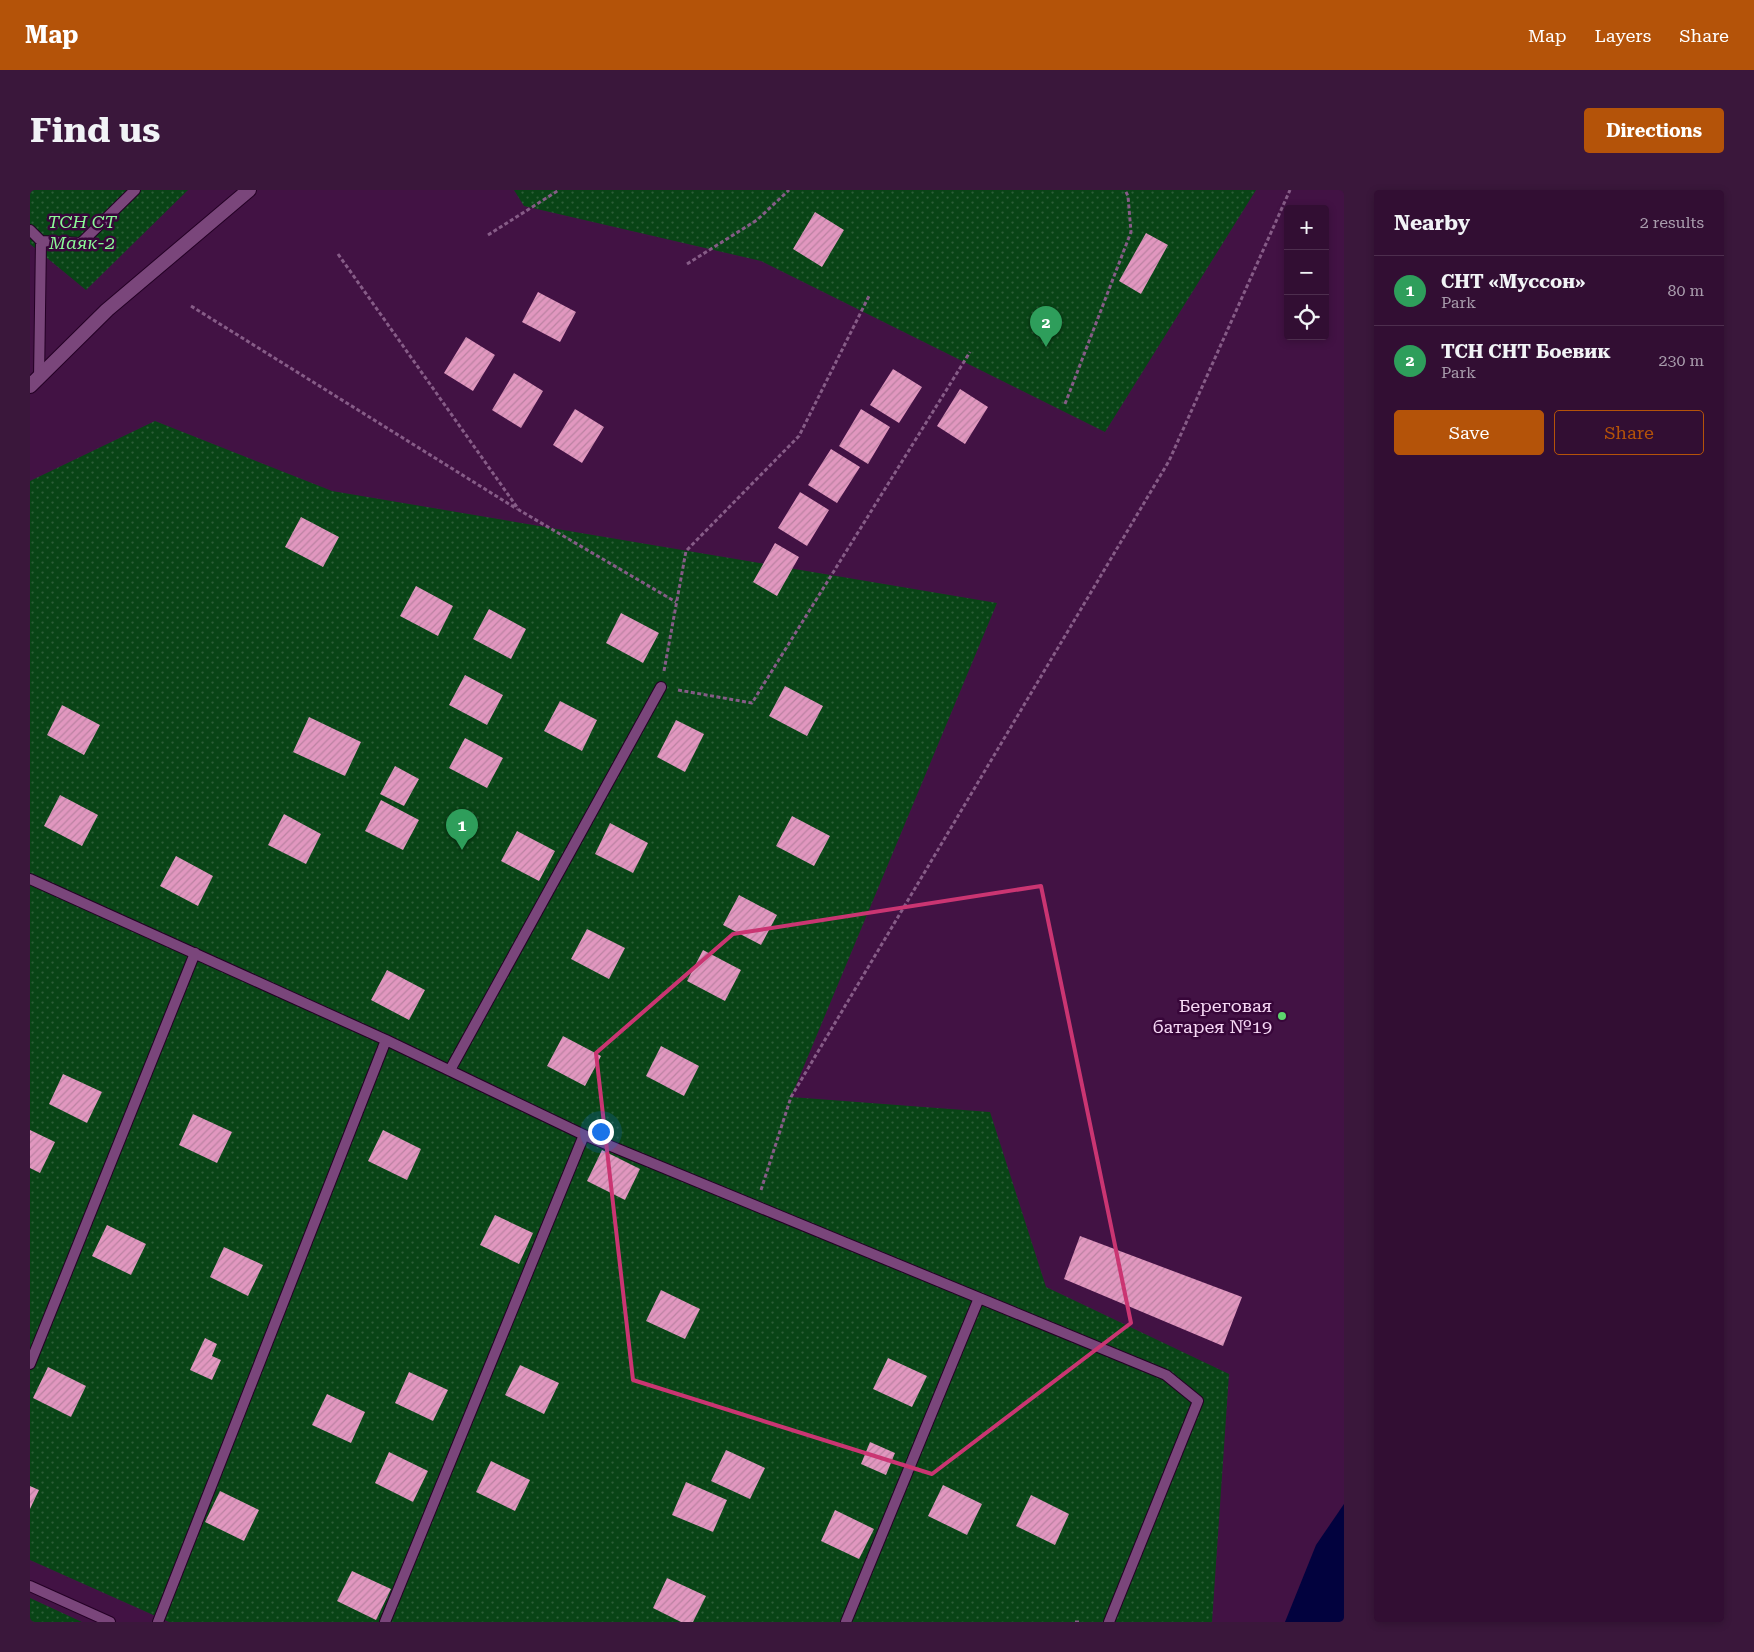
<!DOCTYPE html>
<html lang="en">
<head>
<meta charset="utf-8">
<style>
	body { margin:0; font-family:"Roboto Serif",serif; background:#3a173b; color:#f1f3f6 }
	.controls { position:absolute; right:15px; top:15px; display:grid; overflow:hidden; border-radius:5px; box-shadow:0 2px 8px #0003 }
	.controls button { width:45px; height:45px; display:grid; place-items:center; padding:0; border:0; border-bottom:1px solid #4d2e4e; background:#320e33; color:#f1f3f6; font:25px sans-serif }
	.you { position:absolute; left:570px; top:941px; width:18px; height:18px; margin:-12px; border:4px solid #fff; border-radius:50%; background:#1a73e8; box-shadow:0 0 0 8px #1a73e833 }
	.badge { display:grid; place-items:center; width:32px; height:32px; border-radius:50%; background:#b45309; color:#fff; font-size:16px; font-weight:700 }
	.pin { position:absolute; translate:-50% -41px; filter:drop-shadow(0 1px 2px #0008) }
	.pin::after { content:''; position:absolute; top:26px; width:18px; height:15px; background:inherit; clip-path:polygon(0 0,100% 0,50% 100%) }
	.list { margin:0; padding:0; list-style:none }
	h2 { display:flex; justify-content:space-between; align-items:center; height:65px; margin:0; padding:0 20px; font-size:21px }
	h2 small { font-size:16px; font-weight:400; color:#a89cac }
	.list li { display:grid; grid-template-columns:32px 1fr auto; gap:15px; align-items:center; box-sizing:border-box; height:70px; padding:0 20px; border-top:1px solid #4d2e4e }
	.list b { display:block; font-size:19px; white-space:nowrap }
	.list p { margin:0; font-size:16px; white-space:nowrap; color:#a89cac }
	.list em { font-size:16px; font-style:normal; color:#a89cac }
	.actions { display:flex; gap:10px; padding:15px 20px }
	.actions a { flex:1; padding:11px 0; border:1px solid #b45309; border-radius:5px; text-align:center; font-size:18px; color:#b45309 }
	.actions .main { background:#b45309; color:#fff }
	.icon { flex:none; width:28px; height:28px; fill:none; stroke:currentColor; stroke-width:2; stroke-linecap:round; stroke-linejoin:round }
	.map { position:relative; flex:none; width:1314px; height:1432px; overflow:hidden; border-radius:5px }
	header { display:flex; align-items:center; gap:30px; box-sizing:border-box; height:70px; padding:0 25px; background:#b45309; color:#fff }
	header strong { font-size:24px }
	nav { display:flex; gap:28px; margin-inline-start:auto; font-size:18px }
	.intro { display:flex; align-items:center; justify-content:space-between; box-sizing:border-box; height:120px; padding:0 30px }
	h1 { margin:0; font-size:35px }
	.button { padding:12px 22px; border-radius:5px; background:#b45309; color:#fff; font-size:18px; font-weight:700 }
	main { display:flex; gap:30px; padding:0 30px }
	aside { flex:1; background:#320e33; border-radius:5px; box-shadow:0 2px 8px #0003 }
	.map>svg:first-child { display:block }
	.park { fill:url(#park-dots) }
	.water { fill:#02023e }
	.building { fill:url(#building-hatch) }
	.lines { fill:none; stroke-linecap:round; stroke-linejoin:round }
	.service-casing { stroke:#240125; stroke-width:12 }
	.secondary-casing { stroke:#240125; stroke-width:16 }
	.path { stroke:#865c87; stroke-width:3; stroke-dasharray:4 2.5; stroke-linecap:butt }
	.service { stroke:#7a467b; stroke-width:10 }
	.secondary { stroke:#7a467b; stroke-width:14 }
	.marked { fill:none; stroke:#ca3572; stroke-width:4; stroke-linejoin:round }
	.poi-dot { fill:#5cd56d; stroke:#370639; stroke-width:2 }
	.labels { text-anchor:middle; stroke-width:5; stroke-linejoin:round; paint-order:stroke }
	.park-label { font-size:18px; font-style:italic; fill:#8bf997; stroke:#370639 }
	.poi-label { font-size:18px; fill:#f6d8f5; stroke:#370639; text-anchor:end }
</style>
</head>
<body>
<header>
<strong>Map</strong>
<nav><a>Map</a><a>Layers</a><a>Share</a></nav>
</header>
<div class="intro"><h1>Find us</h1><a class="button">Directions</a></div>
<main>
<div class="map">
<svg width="1314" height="1432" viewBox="0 0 1314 1432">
	<defs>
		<pattern id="park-dots" width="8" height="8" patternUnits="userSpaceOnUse" patternTransform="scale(1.25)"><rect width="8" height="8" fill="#094416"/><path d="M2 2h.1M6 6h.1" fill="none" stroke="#2d5e38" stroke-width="1.8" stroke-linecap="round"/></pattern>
		<pattern id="building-hatch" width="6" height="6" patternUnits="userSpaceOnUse" patternTransform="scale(1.25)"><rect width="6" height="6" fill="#e197bf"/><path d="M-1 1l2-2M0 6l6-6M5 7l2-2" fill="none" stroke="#bb82a2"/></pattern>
	</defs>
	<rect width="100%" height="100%" fill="#421244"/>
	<path class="park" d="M0,0H158L56,100L0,54Z
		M484,0H1226L1075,242L731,71L494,16Z
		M125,231L302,301L967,413L761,907L960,922L1016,1097L1199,1184L1182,1432H139L0,1370V291Z
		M0,1408L52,1432H0Z"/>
	<path class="water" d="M1314,1314V1432H1255L1286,1355Z"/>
	<path class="building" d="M785,22L814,40L792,77L763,59Z
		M1116,43L1138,55L1111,104L1089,91Z
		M508,102L546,122L530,152L492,132Z
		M436,147L465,165L443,201L414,183Z
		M863,179L892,197L869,233L840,215Z
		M484,183L513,201L491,238L462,220Z
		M930,199L958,217L935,254L907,236Z
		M545,219L574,237L552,273L523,255Z
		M831,219L860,237L838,274L809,256Z
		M801,259L830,277L807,313L778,295Z
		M770,302L799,320L777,356L748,338Z
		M271,327L309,347L293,377L255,357Z
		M745,353L769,367L747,406L723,392Z
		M386,396L423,416L408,446L370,426Z
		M459,419L496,439L481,469L443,449Z
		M591,423L629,443L613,473L576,453Z
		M435,485L473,505L457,535L419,515Z
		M755,496L793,516L777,546L739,526Z
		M530,511L567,530L552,561L514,541Z
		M32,515L70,535L54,565L17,545Z
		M279,527L331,552L315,586L263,562Z
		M646,530L674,544L655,582L627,567Z
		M435,548L473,568L457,598L419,578Z
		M365,576L389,589L374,616L350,604Z
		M30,605L68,625L52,656L14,636Z
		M351,610L389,630L373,660L335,641Z
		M254,624L291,644L276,674L238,655Z
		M762,626L800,646L784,676L746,656Z
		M580,633L618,653L603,683L565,664Z
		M487,641L525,661L509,691L471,671Z
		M146,666L183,686L168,716L130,696Z
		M709,705L747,725L731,755L693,735Z
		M557,739L595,758L579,789L541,769Z
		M673,760L711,780L695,811L657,791Z
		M357,780L395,800L379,830L341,810Z
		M533,846L571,866L555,896L517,876Z
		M631,856L669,876L654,906L616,886Z
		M33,884L72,902L57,933L19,914Z
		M163,924L202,942L187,973L149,955Z
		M0,940L25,952L10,983L0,978Z
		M353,940L391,959L377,990L338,971Z
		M572,960L610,979L595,1010L557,991Z
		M465,1025L503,1043L489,1074L450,1055Z
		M77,1035L116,1054L101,1085L62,1066Z
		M1050,1046L1212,1107L1193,1156L1034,1089Z
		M194,1057L233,1075L218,1106L180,1087Z
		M631,1100L670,1119L655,1149L616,1131Z
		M175,1148L187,1154L182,1166L191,1170L182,1190L160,1180Z
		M858,1168L897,1186L882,1217L843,1199Z
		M490,1175L529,1193L514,1224L475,1205Z
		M18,1177L56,1196L41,1227L3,1208Z
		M379,1182L418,1200L403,1231L365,1213Z
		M297,1204L335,1222L321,1253L282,1235Z
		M840,1252L865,1263L856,1285L831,1274Z
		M696,1260L735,1278L720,1309L681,1291Z
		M359,1262L398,1281L383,1312L345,1293Z
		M461,1271L500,1290L485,1321L446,1302Z
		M656,1292L697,1310L683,1342L642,1325Z
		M913,1295L952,1314L937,1345L898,1326Z
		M0,1296L9,1300L0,1319Z
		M190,1301L229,1320L214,1351L175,1332Z
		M1001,1305L1039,1324L1025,1355L986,1336Z
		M805,1320L844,1339L829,1369L791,1351Z
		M322,1381L361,1399L346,1430L307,1411Z
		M637,1388L676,1406L663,1432H651L623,1418Z"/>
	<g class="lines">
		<g class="service-casing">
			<path id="service" d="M0,40L11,51L9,189
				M11,51L51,53L105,0
				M0,689L356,850L554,945L1136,1185L1168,1211L1079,1432
				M420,880L631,497
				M0,1174L165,763
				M0,1396L80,1432
				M128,1432L356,850
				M355,1432L554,945
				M816,1432L949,1108"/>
		</g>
		<g class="secondary-casing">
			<path id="secondary" d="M0,196L77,120L219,0"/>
		</g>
		<path class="path" d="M458,45L529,0
			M308,64L489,320L646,412
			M657,74L727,30L759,0
			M161,116L487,319
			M1035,214L1101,42L1098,6L1095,0
			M634,481L656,361L769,246L839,106
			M648,500L722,513L940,162
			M731,1000L761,907L1139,271L1260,0
			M1045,1432H1050"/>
		<use href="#service" class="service"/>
		<use href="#secondary" class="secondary"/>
	</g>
	<path class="marked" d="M1011,696L1101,1133L902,1284L603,1190L566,863L703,744Z"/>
	<circle class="poi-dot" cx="1252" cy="826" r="5"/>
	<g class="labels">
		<g class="park-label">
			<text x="52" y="38">ТСН СТ<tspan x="52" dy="21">Маяк-2</tspan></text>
		</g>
		<g class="poi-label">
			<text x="1242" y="822">Береговая<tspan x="1242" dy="21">батарея №19</tspan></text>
		</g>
	</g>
</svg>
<div class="controls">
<button>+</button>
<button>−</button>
<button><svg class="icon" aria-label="locate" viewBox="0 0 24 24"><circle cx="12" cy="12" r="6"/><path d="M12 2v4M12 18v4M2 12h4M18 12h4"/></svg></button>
</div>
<div class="you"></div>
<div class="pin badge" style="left:432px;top:660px;background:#2e9e5b">1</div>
<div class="pin badge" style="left:1016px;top:157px;background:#2e9e5b">2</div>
</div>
<aside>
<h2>Nearby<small>2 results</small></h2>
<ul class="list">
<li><span class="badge" style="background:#2e9e5b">1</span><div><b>СНТ «Муссон»</b><p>Park</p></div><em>80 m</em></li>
<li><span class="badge" style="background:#2e9e5b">2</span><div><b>ТСН СНТ Боевик</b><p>Park</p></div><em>230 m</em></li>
</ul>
<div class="actions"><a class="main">Save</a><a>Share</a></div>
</aside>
</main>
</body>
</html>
